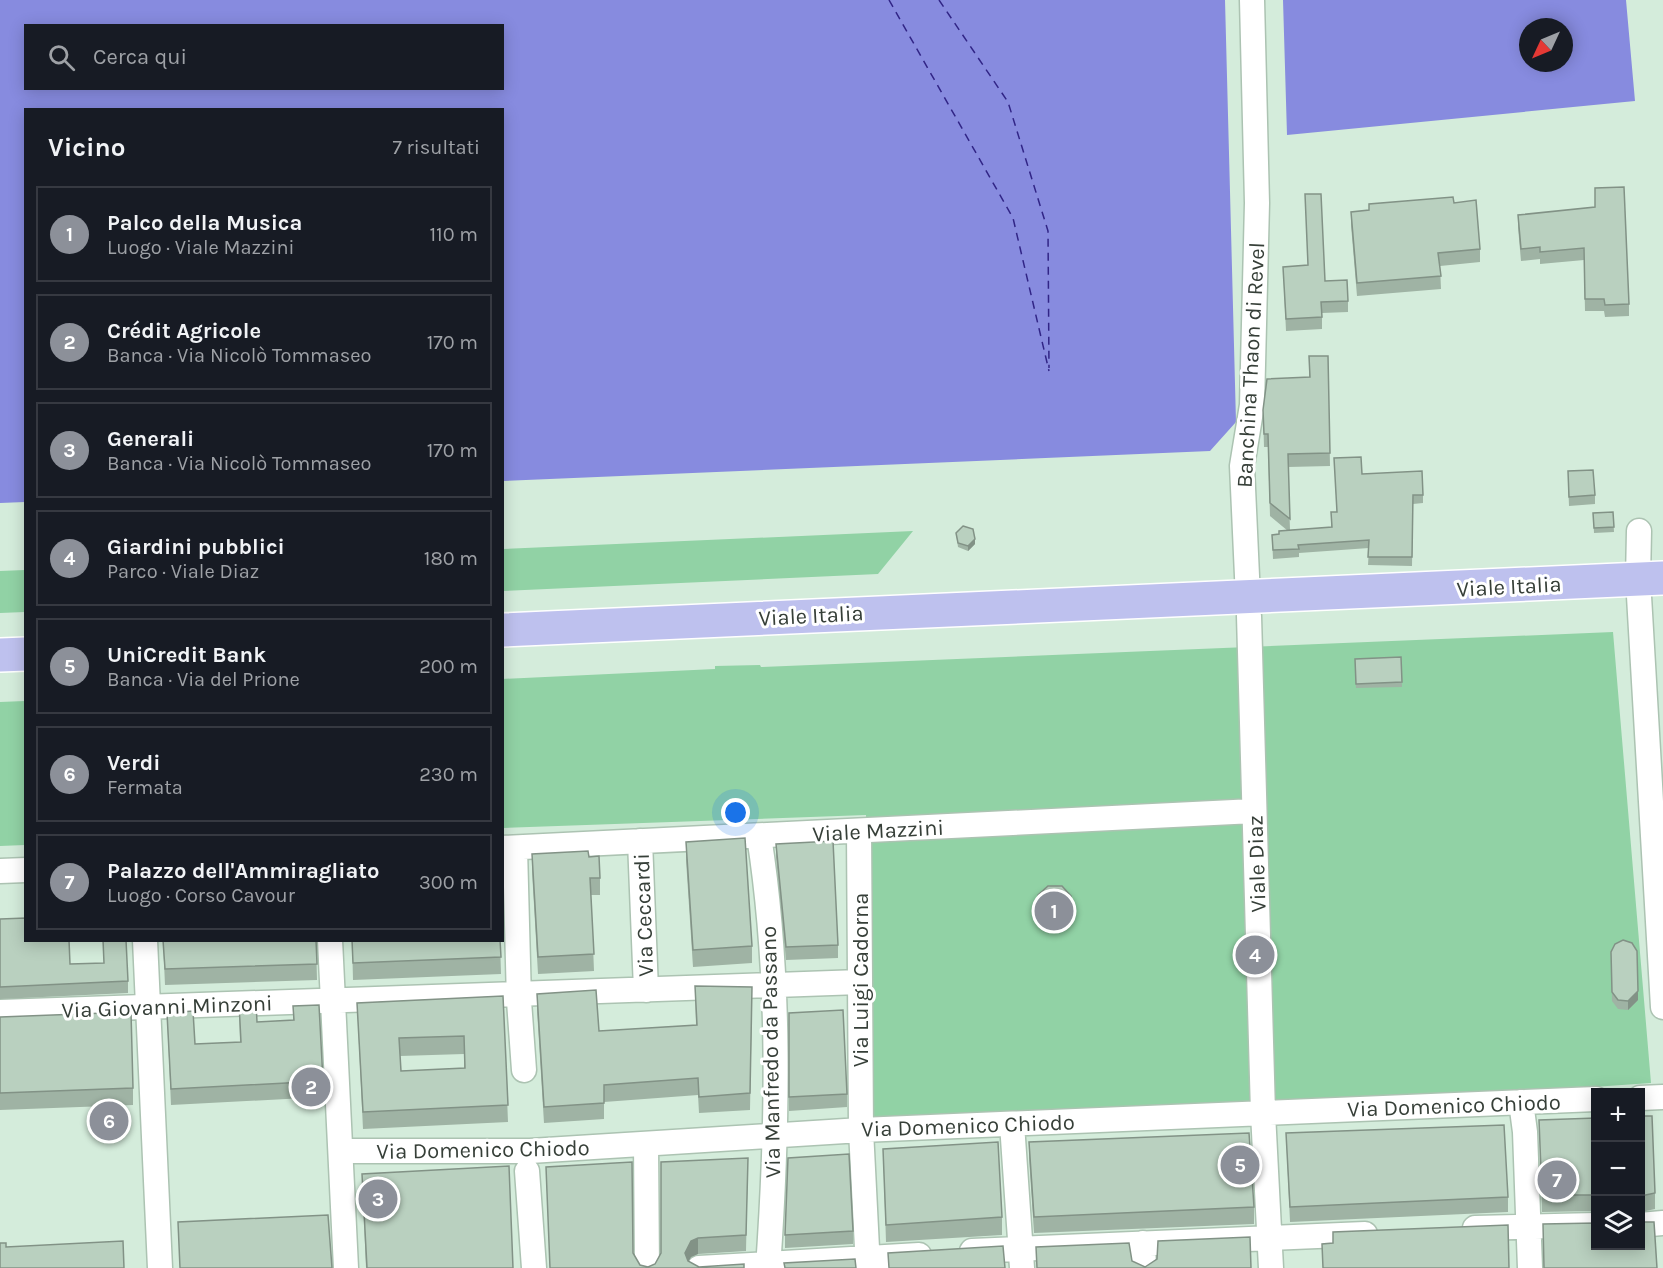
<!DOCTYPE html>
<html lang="it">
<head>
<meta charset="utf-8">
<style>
	body { margin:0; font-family:Karla,sans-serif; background:#20242c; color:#f1f3f6 }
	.controls { position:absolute; right:18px; bottom:18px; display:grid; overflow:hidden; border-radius:0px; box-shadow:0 3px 15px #0003 }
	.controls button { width:54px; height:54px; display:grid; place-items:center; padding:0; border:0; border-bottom:2px solid #363941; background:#171b24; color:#f1f3f6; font:30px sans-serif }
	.compass { position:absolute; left:1519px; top:18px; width:54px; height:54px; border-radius:50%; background:#171b24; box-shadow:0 3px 15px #0003; rotate:226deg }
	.you { position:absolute; left:736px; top:813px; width:21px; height:21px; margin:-15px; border:4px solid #fff; border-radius:50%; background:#1a73e8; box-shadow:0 0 0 9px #1a73e833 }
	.badge { display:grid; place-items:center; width:39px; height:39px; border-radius:50%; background:#8c9099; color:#fff; font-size:20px; font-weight:700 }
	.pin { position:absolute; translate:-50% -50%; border:3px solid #fff; box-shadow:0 2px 6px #0006 }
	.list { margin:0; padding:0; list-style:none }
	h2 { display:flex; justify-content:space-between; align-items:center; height:78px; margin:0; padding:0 24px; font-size:26px }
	h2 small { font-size:20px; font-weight:400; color:#9ea1a6 }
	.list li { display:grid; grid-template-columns:39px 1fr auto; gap:18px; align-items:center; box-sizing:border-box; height:96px; margin:0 12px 12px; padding:0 12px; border:2px solid #363941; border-radius:0px }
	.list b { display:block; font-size:22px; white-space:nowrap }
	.list p { margin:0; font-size:20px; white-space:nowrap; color:#9ea1a6 }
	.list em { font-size:20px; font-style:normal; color:#9ea1a6 }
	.icon { flex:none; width:33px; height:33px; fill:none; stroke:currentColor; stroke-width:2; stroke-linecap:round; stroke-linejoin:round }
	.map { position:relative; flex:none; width:1663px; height:1268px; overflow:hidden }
	.search { position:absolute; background:#171b24; box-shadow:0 3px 15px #0003; left:24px; top:24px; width:480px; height:66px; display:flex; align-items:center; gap:15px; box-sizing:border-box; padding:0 21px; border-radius:0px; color:#9ea1a6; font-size:22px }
	.panel { position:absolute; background:#171b24; box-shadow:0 3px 15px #0003; left:24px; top:108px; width:480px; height:834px; border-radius:0px }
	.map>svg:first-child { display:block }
	.green { fill:#91d2a5 }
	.water { fill:#878bdf; fill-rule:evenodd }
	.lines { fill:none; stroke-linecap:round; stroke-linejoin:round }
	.ferry { stroke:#312586; stroke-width:1.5; stroke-dasharray:8 6; stroke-linecap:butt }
	.street-casing { stroke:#acc3b2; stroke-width:27 }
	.primary-casing { stroke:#fff; stroke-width:36 }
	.street { stroke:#fff; stroke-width:24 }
	.primary { stroke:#bec1ee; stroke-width:33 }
	.wall { fill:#9fb3a4; fill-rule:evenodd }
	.shaded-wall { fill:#829286 }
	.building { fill:#b9d0bf; stroke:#829286; stroke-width:1.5; fill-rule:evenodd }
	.labels { text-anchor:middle; stroke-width:6; stroke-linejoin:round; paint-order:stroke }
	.street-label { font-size:22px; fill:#363f38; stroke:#fff }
</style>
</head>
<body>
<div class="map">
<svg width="1663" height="1268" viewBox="0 0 1663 1268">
	<rect width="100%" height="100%" fill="#d4ecdb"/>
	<path class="green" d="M913,531L878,574L503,591V549Z
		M25,570V612L0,613V571Z
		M1613,632L1651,1083L1507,1093L874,1119L866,815L503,828L502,679L715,669V666L760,665L761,667Z
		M25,701V845L0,846V702Z"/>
	<path class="water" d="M0,0H1225L1236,422L1210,451L503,481L502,110H26L25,502L0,503ZM26,26H502V88H26Z
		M1283,0H1626L1635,101L1287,135ZM1528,27H1564V63H1528Z"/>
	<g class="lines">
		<path class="ferry" d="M889,0L1013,218L1049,371
			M939,0L1008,102L1048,231L1049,368"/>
		<g class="street-casing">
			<path id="street" d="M1639,531L1638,579L1663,1007
				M1248,598L1242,466L1252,405L1257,203L1252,0
				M1249,616L1263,1113L1271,1268
				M859,831L861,1130L868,1268
				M759,836C781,977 778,1125 768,1268
				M640,841L646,990
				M502,848L1254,811
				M515,848L519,1001L524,1070
				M0,871L26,870
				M145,940L160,1268
				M330,940L346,1268
				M0,1012L860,982
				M1640,1098L1663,1097
				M1521,1102L1525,1132L1530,1268
				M1012,1124L1022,1268
				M646,1144L647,1268
				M341,1151H530L861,1130L1596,1099
				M527,1171L534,1268
				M1640,1225L1663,1223
				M1475,1228L1596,1225
				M1143,1243L1144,1268
				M972,1251L1365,1234
				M699,1268L919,1255"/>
		</g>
		<g class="primary-casing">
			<path id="primary" d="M502,630L1663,578
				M0,655L26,654"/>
		</g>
		<use href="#street" class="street"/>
		<use href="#primary" class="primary"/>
	</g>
	<path class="wall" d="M1305,194L1325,281L1348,301V312L1322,313V329L1286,331L1283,267L1308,265Z
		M1454,203L1480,249V262L1440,266L1441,289L1357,296L1351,225V212Z
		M1595,207L1629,304V316L1605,317L1604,311H1585L1584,260L1540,264V259L1521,261L1518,227V215Z
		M1309,356H1328L1330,466L1288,467L1290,530L1331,527V512H1337L1334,458L1362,474L1423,495V503L1413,504L1412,566L1368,565L1369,548L1299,553V557L1273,559L1272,535L1279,534L1288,531L1270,516L1268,447H1264L1263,410L1309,377Z
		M1568,480L1595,495V504L1569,506Z
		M1613,512L1614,532L1594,533L1593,513Z
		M956,533L975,544L968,551L958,547Z
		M1401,657L1402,687L1356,688L1355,659Z
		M686,842L752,946V963L693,967L686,860Z
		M776,844L838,945V958L786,960L776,857Z
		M532,854L589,857L600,878V895H591L594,971L538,974L532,871Z
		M1038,895L1070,919L1061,928L1047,927L1038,917Z
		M0,919L70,964L104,963L103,940L128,981V993L0,999Z
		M163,940H316L317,980L165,985Z
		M352,940H500L501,974L353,980Z
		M1611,952L1638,1000L1628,1010L1618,1009L1612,1001Z
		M695,986L752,1003L750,1110L699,1113L698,1095L604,1102V1119L544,1123L537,1010V994L599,1031L696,1025Z
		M503,996L508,1122L363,1129L357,1003ZM464,1054V1068L401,1071L400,1056Z
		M239,1003L257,1022L293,1020V1006L323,1081V1097L171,1105L167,1013L195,1044L240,1042Z
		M789,1013L847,1094V1107L789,1111Z
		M0,1017L133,1088V1105L0,1110Z
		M1641,1116L1655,1193V1209L1641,1212Z
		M1596,1118V1211L1542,1212L1539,1120Z
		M1286,1133L1508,1197V1212L1290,1222Z
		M1029,1142L1254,1207V1224L1034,1233L1029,1158Z
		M883,1149L1002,1217V1235L886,1242Z
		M748,1158L746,1251L698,1254L691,1257L688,1261L699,1267L744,1268H550L546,1167L633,1253L640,1265L648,1267L655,1264Z
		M362,1174L513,1268H366Z
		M853,1231V1244L785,1248V1235Z"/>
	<path class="shaded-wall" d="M975,539V544L968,551V546Z
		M1071,896L1070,919L1061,928V919Z
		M1638,991V1000L1628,1010V1001Z
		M698,1238V1254L691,1257L685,1268V1253L691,1241Z"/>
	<path class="building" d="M1624,187L1629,304L1605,305L1604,299H1585L1584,248L1540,252V247L1521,249L1518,215L1595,207V188Z
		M1305,194H1321L1325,281L1347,280L1348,301L1321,302L1322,317L1286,319L1283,267L1308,265Z
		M1453,197L1454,203L1476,200L1480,249L1438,253L1441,276L1357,283L1351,212L1369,210V204Z
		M1309,356H1328L1330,453L1288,454L1290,519L1270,503L1268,434H1264L1263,410L1267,379L1310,377Z
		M1361,457L1362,474L1422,471L1423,495H1413L1412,557H1368L1369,540L1298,545L1299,549L1273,550L1272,535L1279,534V531L1332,527L1331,512H1337L1334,458Z
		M1593,470L1595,495L1569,497L1568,471Z
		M1613,512L1614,527L1594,528L1593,513Z
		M963,526L973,529L975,539L968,546L958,543L956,533Z
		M1401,657L1402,682L1356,684L1355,659Z
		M745,838L752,946L693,950L686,842Z
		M833,841L838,945L786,947L776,844Z
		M588,851L589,857L599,856L600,878H590L594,954L538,957L532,854Z
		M1048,886H1062L1071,896L1070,910L1061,919L1047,918L1038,909V895Z
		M26,918V940H69L70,964L104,963L103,940H126L128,981L0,987V919Z
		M163,940H316L317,964L165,969Z
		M352,940H500L501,957L353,963Z
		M1623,940L1632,943L1637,951L1638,991L1628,1001L1618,1000L1612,992L1611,952L1615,944Z
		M695,986L752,987L750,1093L699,1097L698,1078L604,1085V1103L544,1107L537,994L596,990L599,1031L697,1025Z
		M503,996L508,1105L363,1112L357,1003ZM464,1036L465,1068L401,1071L399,1038Z
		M256,1002L257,1022L294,1020L293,1006L319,1005L323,1081L171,1089L167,1013L193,1011L195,1044L241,1042L239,1003Z
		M843,1010L847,1094L789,1097V1013Z
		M131,1012L133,1088L0,1093V1017Z
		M1641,1116H1652L1655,1193L1641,1196Z
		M1596,1118V1195H1542L1539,1120Z
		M1504,1125L1508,1197L1290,1207L1286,1133Z
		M1249,1133L1254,1207L1034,1217L1029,1142Z
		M998,1142L1002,1217L886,1225L883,1149Z
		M849,1154L853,1231L785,1235L788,1158Z
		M748,1158L746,1235L698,1238L691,1241L685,1253L688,1261L699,1267L744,1264V1268H550L546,1167L632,1162L633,1253L640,1265L648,1267L655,1264L661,1253V1162Z
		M509,1166L513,1268H367L362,1174Z
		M328,1215L332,1268H180L178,1222Z
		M1641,1222H1654L1657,1268H1544L1543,1224L1596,1223V1245H1641Z
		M1508,1225L1509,1268H1323L1322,1244L1333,1243V1232Z
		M1250,1237L1251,1268H1037L1036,1247L1129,1243L1132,1261L1145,1267L1157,1259L1158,1241Z
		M123,1241L124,1268H0V1243H6V1247Z
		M1003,1246L1005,1268H889L888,1253Z
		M855,1259L856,1268H785L784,1263Z"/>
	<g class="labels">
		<g class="street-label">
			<text transform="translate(1250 365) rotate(-87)" y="8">Banchina Thaon di Revel</text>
			<text transform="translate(1509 586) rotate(-3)" y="8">Viale Italia</text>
			<text transform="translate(811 615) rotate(-3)" y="8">Viale Italia</text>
			<text transform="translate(878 830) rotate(-3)" y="8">Viale Mazzini</text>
			<text transform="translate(1256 864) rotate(-92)" y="8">Viale Diaz</text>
			<text transform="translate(643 915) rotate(-92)" y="8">Via Ceccardi</text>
			<text transform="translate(860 980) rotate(-90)" y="8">Via Luigi Cadorna</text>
			<text transform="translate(167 1006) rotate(-2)" y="8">Via Giovanni Minzoni</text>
			<text transform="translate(770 1052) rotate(-91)" y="8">Via Manfredo da Passano</text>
			<text transform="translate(1454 1105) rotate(-2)" y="8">Via Domenico Chiodo</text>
			<text transform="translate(968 1125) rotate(-2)" y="8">Via Domenico Chiodo</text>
			<text transform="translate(483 1149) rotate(-1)" y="8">Via Domenico Chiodo</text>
		</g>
	</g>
</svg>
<div class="controls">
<button>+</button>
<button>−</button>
<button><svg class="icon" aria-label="layers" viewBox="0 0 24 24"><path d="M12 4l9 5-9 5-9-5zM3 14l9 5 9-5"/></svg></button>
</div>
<svg class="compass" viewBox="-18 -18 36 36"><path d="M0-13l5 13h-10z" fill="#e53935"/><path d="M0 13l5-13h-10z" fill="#9ea1a6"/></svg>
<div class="you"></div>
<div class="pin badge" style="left:1054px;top:911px">1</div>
<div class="pin badge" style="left:311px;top:1087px">2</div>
<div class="pin badge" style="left:378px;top:1199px">3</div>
<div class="pin badge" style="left:1255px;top:955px">4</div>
<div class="pin badge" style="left:1240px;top:1165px">5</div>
<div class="pin badge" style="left:109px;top:1121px">6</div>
<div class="pin badge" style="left:1557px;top:1180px">7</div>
<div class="search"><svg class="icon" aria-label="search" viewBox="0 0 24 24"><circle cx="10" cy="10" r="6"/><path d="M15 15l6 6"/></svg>Cerca qui</div>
<section class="panel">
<h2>Vicino<small>7 risultati</small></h2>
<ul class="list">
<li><span class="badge">1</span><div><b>Palco della Musica</b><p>Luogo · Viale Mazzini</p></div><em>110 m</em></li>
<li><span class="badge">2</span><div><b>Crédit Agricole</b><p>Banca · Via Nicolò Tommaseo</p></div><em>170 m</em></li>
<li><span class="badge">3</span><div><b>Generali</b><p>Banca · Via Nicolò Tommaseo</p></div><em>170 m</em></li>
<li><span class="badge">4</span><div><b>Giardini pubblici</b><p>Parco · Viale Diaz</p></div><em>180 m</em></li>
<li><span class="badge">5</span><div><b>UniCredit Bank</b><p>Banca · Via del Prione</p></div><em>200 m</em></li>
<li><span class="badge">6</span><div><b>Verdi</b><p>Fermata</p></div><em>230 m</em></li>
<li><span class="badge">7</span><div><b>Palazzo dell'Ammiragliato</b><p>Luogo · Corso Cavour</p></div><em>300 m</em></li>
</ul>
</section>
</div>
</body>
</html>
